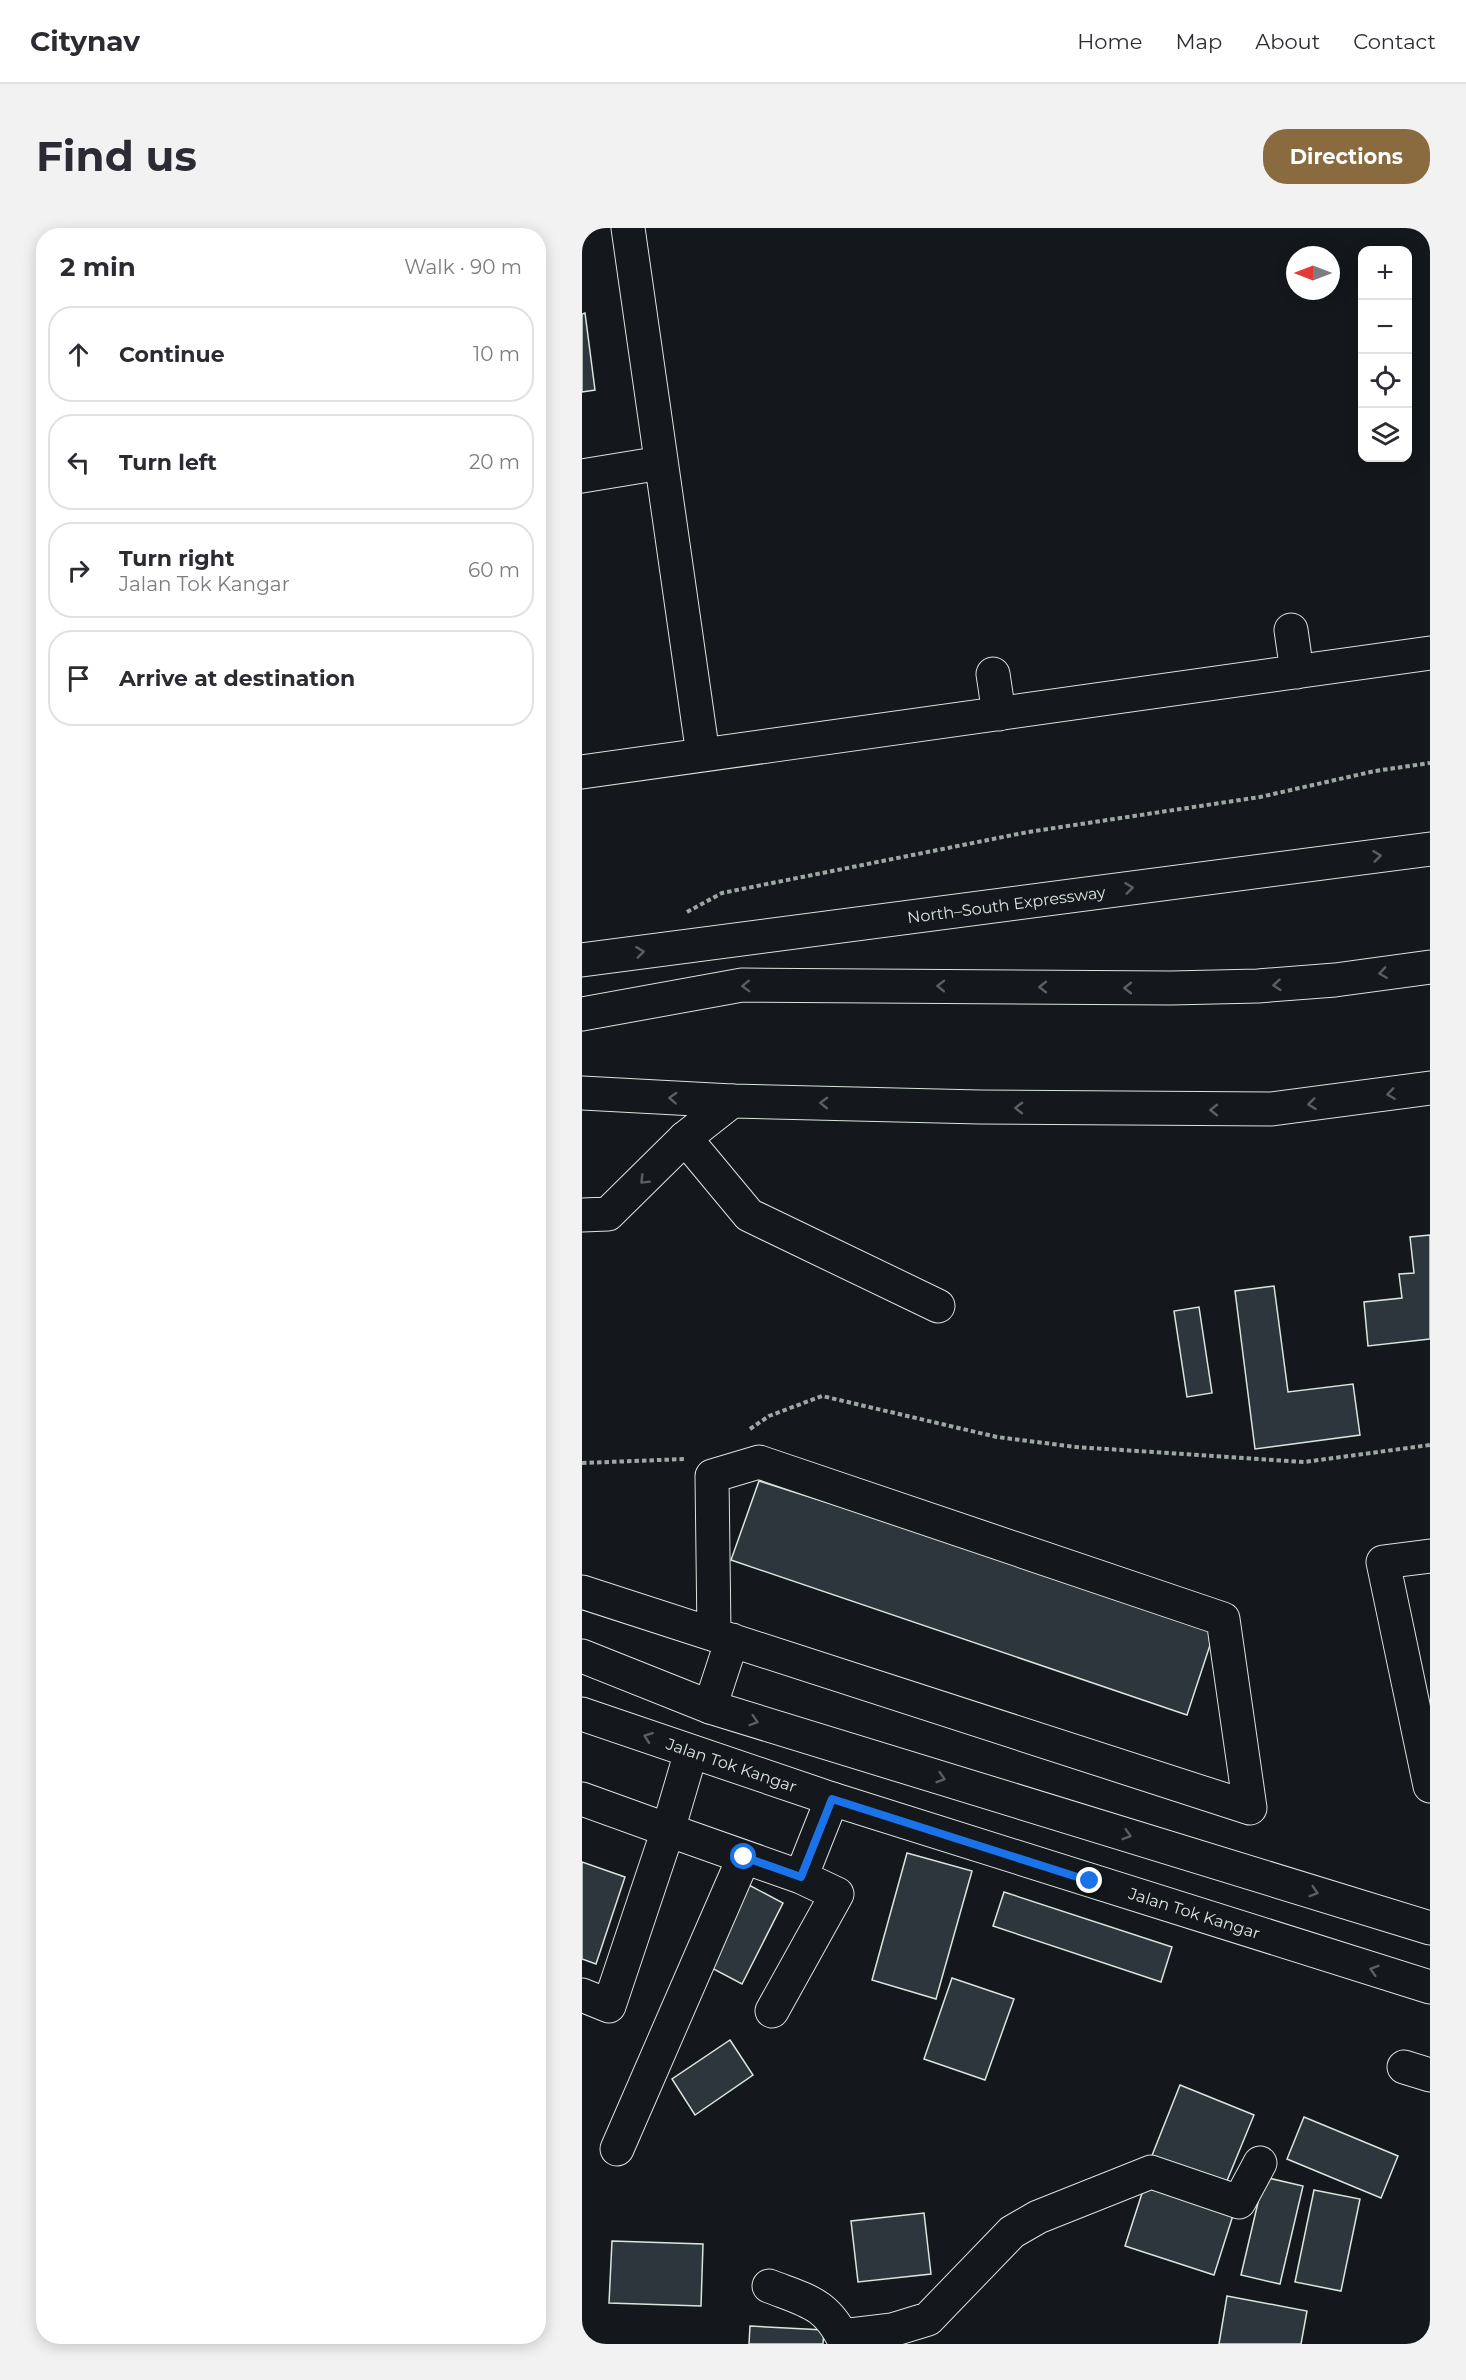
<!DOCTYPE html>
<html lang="en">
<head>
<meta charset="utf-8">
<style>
	body { margin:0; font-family:Montserrat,sans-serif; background:#f2f2f3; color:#2b2b33 }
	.controls { position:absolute; right:18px; top:18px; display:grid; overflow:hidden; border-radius:12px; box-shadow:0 3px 15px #0003 }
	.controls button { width:54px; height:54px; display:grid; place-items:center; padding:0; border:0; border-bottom:2px solid #e1e1e2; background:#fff; color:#2b2b33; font:30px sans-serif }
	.compass { position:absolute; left:704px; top:18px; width:54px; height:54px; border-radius:50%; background:#fff; box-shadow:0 3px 15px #0003; rotate:270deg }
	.stop { position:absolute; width:18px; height:18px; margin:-14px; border:4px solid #1a73e8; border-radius:50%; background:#fff }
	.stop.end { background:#1a73e8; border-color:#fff; box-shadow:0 2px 6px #0008 }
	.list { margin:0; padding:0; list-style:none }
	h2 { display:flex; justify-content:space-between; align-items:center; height:78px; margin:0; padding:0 24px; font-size:26px }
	h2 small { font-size:20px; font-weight:400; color:#7c7c81 }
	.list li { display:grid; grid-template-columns:39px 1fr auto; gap:18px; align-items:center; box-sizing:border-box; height:96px; margin:0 12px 12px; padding:0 12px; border:2px solid #e1e1e2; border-radius:24px }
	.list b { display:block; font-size:22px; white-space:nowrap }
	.list p { margin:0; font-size:20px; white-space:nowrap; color:#7c7c81 }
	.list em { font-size:20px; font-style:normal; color:#7c7c81 }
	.icon { flex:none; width:33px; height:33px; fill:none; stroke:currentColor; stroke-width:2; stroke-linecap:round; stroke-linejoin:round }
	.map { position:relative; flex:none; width:848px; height:2116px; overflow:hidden; border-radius:24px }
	header { display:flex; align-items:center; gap:36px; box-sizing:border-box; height:84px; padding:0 30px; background:#fff; border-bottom:2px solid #e1e1e2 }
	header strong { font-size:28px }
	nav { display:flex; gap:33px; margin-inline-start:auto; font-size:21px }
	.intro { display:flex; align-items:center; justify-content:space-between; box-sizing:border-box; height:144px; padding:0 36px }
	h1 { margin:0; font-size:42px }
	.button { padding:15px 27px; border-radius:24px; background:#8a6a3f; color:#fff; font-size:21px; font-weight:700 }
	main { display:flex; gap:36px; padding:0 36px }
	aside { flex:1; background:#fff; border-radius:24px; box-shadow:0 3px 15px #0003 }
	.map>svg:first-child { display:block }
	.building { fill:#2c363c; stroke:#d8e6dc; stroke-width:1.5 }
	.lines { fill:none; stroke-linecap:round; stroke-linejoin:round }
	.minor-casing { stroke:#d8e6dc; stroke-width:35 }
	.major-casing { stroke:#d8e6dc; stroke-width:35 }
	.highway-casing { stroke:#d8e6dc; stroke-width:35 }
	.path { stroke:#9da8a2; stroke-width:4; stroke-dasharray:4.5 3; stroke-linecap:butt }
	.minor { stroke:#14181c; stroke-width:33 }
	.major { stroke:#14181c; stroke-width:33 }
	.highway { stroke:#14181c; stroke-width:33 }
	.oneway { stroke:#59605f }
	.route { stroke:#1a73e8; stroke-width:8 }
	.labels { text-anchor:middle; stroke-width:4.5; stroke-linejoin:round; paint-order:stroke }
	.street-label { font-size:16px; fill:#d8e6dc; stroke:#14181c }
</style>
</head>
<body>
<header>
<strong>Citynav</strong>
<nav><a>Home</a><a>Map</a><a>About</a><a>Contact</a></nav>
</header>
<div class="intro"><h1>Find us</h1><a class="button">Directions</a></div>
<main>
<aside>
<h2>2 min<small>Walk · 90 m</small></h2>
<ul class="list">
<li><svg class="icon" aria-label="ahead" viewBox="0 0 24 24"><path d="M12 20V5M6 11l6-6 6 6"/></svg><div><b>Continue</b></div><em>10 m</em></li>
<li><svg class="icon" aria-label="left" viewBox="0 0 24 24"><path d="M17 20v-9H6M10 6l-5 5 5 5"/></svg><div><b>Turn left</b></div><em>20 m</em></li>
<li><svg class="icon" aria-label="right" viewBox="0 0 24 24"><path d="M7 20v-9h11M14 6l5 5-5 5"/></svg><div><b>Turn right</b><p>Jalan Tok Kangar</p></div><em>60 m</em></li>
<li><svg class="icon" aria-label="arrive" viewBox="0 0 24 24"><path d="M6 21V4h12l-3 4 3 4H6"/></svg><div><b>Arrive at destination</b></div></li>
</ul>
</aside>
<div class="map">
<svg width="848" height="2116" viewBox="0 0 848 2116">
	<rect width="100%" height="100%" fill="#14181c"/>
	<path class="building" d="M3,85L13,162L0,164V86Z
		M848,1007V1111L786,1118L782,1074L820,1070L817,1046L832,1045L828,1009Z
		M692,1058L706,1164L771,1156L778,1207L673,1221L653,1063Z
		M617,1079L630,1165L605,1169L592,1083Z
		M177,1253L619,1393L632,1405L605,1487L149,1332Z
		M325,1625L390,1643L354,1771L290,1752Z
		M0,1634L43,1649L14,1736L0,1731Z
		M163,1655L201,1675L160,1756L122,1736Z
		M422,1664L590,1719L579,1754L411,1698Z
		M370,1750L432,1771L403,1852L342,1831Z
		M148,1812L171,1847L113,1887L90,1851Z
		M598,1857L672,1887L642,1960L569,1930Z
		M722,1889L816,1928L799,1970L705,1931Z
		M682,1949L721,1958L698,2056L659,2047Z
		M564,1953L653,1981L632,2047L543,2018Z
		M732,1962L778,1971L759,2063L713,2054Z
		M342,1985L349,2046L276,2054L269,1993Z
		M30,2013L121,2016L119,2078L27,2075Z
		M645,2068L725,2083L719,2116H637Z
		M168,2098L242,2102L241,2116H167Z"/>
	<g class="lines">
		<g class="minor-casing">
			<path id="minor" d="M46,0L121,527
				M0,248L79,235
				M709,402L715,444
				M411,446L417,486
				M0,544L848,425
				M0,987L26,986L103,910L167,987L356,1078
				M848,1328L801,1334L848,1558
				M0,1364L668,1580L641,1391L177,1234L130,1248L132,1406
				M128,1479L150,1412
				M0,1571L86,1602L109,1524
				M0,1767L27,1778L86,1602L219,1649
				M190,1783L255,1666L219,1649L250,1571
				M822,1839L848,1847
				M35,1921L162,1629
				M187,2058C226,2073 245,2075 264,2116
				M260,2108L310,2102L346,2091L430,2004L456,1989L569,1944L657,1974L678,1935"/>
		</g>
		<g class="major-casing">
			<g id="major">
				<path d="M0,1428L128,1479L848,1700"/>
				<path id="s1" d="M0,1486L250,1571L848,1759"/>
			</g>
		</g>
		<g class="highway-casing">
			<g id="highway">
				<path id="s2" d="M0,732L848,621"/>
				<path d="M0,786L160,757L589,760L676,758L753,752L848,739"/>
				<path d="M0,865L150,873L398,879L690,881L848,860"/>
				<path d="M103,910L150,873"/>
			</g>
		</g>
		<path class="path" d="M105,684L140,665L446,604L678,569L793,543L848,535
			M168,1201L187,1188L240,1168L415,1209L494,1219L722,1234L848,1217
			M0,1235L104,1231"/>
		<use href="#minor" class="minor"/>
		<use href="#major" class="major"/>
		<use href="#highway" class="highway"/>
	</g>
	<defs><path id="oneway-chevron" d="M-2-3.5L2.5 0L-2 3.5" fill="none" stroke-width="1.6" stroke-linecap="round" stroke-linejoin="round" transform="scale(1.5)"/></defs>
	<g class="oneway">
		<use href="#oneway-chevron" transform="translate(795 628) rotate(-7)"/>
		<use href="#oneway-chevron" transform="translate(547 660) rotate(-7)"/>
		<use href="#oneway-chevron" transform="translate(58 724) rotate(-7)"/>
		<use href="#oneway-chevron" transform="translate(801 745) rotate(172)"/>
		<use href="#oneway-chevron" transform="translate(695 757) rotate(175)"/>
		<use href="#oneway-chevron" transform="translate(164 758) rotate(178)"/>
		<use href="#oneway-chevron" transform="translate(359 758) rotate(-179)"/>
		<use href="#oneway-chevron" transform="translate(461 759) rotate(-180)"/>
		<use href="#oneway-chevron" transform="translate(546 760) rotate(-180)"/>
		<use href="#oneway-chevron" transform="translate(809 866) rotate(172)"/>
		<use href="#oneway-chevron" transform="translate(91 870) rotate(-177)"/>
		<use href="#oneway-chevron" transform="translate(242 875) rotate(-179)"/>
		<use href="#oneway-chevron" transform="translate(730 876) rotate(173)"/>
		<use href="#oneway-chevron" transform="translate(437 880) rotate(-179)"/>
		<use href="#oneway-chevron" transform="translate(632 882) rotate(180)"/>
		<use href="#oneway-chevron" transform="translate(62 952) rotate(135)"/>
		<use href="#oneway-chevron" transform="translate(172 1493) rotate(17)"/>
		<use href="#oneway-chevron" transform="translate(66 1509) rotate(-160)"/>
		<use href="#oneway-chevron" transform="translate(359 1550) rotate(17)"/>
		<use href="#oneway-chevron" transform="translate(545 1607) rotate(17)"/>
		<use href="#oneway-chevron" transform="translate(732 1664) rotate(17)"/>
		<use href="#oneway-chevron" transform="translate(792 1742) rotate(-163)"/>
	</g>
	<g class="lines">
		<path class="route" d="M162,1629L219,1649L250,1571L508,1653"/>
	</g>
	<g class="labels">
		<g class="street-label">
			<text dy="6" stroke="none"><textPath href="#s2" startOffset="428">North–South Expressway</textPath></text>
			<text dy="6" stroke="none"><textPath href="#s1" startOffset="158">Jalan Tok Kangar</textPath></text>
			<text dy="6" stroke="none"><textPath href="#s1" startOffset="644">Jalan Tok Kangar</textPath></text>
		</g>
	</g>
</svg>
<div class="controls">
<button>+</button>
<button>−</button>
<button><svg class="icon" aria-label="locate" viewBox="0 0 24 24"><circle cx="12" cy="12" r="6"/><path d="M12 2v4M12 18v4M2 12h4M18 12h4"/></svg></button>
<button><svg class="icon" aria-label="layers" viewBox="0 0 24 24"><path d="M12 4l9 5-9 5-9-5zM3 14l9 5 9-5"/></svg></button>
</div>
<svg class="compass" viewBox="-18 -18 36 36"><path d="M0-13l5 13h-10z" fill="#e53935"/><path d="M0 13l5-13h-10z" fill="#7c7c81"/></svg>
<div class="stop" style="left:162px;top:1629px"></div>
<div class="stop end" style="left:508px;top:1653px"></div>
</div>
</main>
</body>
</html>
